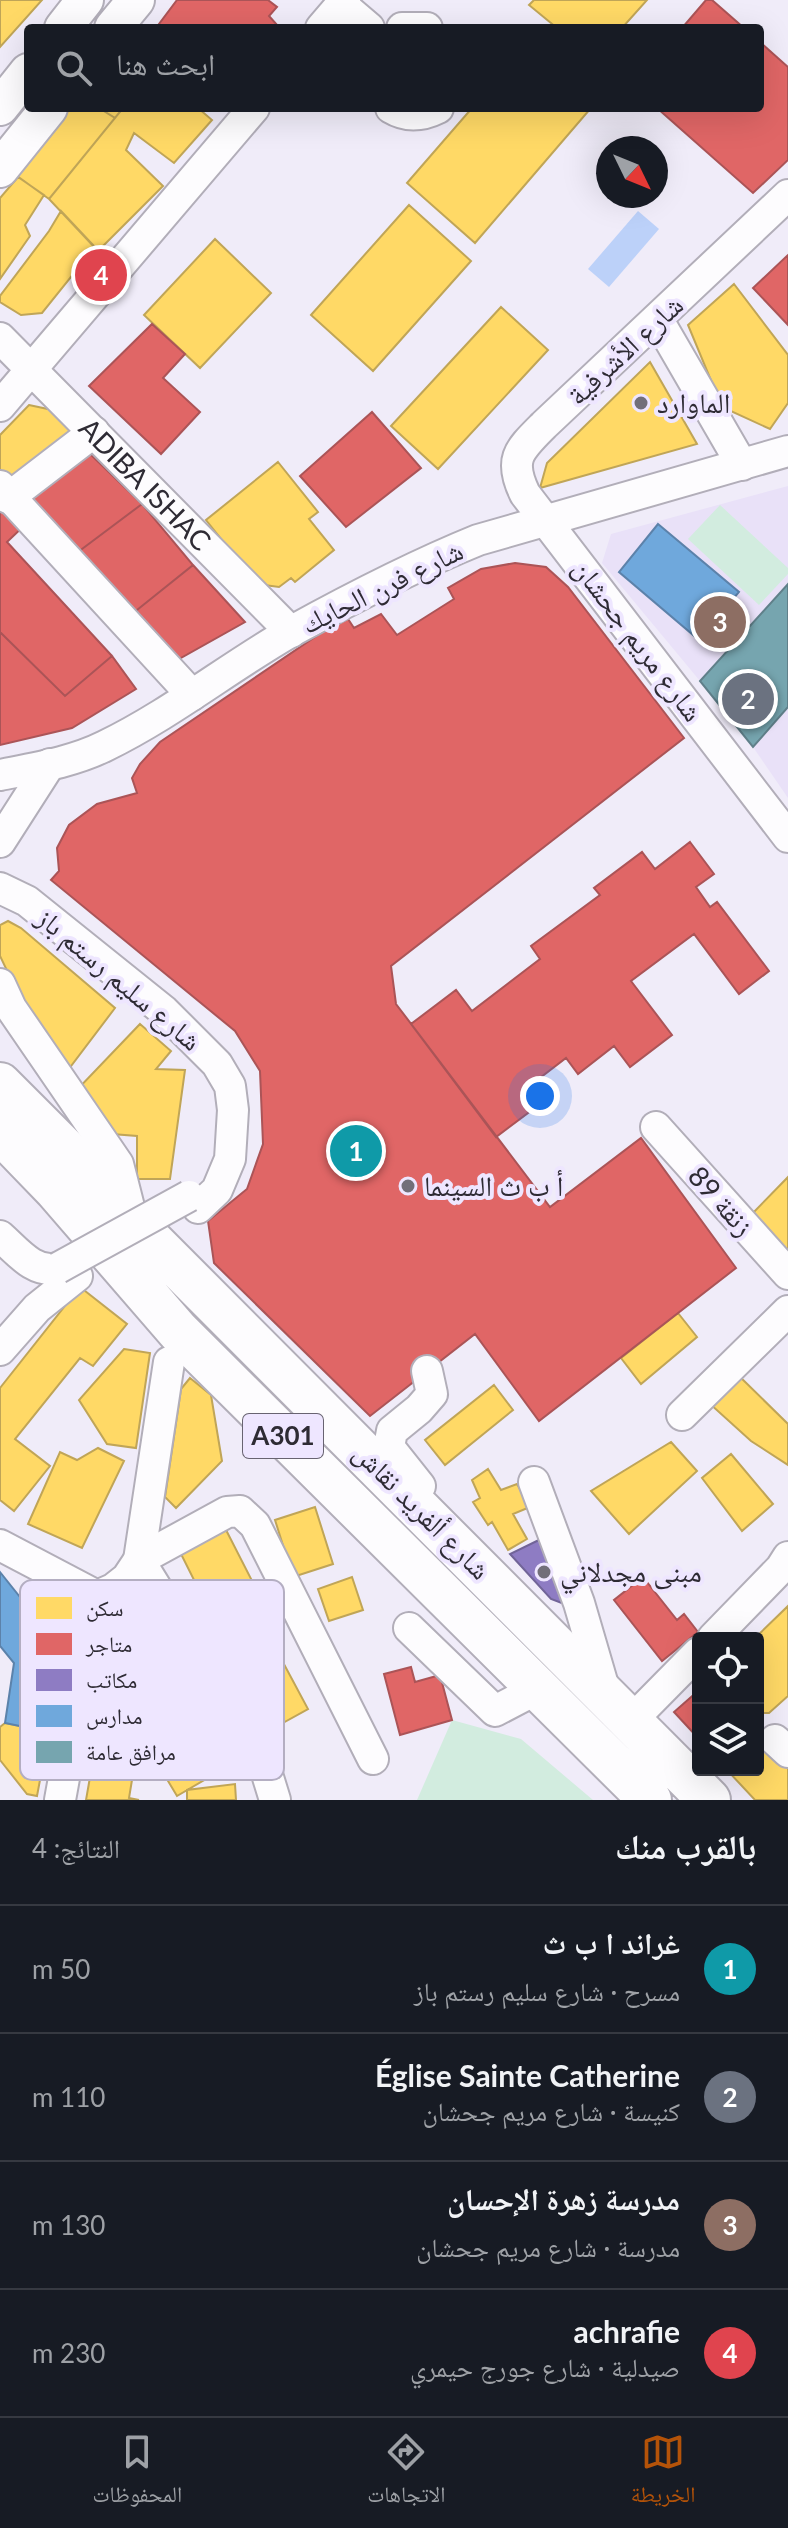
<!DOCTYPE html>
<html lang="ar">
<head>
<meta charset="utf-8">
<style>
	body { margin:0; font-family:Lato,"Noto Naskh Arabic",sans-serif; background:#242831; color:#f1f3f6; direction:rtl }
	.controls { position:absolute; right:24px; bottom:24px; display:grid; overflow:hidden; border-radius:8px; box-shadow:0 8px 32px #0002 }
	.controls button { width:72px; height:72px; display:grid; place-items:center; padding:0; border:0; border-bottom:2px solid #363941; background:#171b24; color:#f1f3f6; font:40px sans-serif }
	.compass { position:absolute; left:596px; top:136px; width:72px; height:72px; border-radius:50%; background:#171b24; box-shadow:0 8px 32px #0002; rotate:133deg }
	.you { position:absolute; left:540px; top:1096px; width:28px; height:28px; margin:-20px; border:6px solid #fff; border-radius:50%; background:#1a73e8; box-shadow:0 0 0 12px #1a73e833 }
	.badge { display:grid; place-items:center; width:52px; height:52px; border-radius:50%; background:#b45309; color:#fff; font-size:26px; font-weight:700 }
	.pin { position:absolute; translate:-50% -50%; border:4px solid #fff; box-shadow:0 2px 8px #0006 }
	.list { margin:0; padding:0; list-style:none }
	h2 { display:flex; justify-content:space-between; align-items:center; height:104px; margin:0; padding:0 32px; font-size:34px }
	h2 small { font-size:26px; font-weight:400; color:#9ea1a6 }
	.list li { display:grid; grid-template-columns:52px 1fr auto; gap:24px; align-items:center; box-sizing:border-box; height:128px; padding:0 32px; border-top:2px solid #363941 }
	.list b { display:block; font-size:30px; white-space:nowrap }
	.list p { margin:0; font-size:26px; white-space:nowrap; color:#9ea1a6 }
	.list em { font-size:26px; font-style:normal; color:#9ea1a6 }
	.icon { flex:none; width:44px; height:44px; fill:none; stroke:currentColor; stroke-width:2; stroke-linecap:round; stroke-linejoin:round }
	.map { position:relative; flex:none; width:788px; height:1800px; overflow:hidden; direction:ltr }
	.search { position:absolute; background:#171b24; box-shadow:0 8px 32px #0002; left:24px; right:24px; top:24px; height:88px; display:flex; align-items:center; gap:20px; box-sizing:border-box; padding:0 28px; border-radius:8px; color:#9ea1a6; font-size:30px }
	.sheet { height:616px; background:#171b24 }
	nav { display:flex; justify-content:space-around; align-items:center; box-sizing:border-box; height:112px; border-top:2px solid #363941; background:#171b24; font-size:22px; color:#9ea1a6 }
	nav a { display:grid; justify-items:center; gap:4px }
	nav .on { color:#b45309 }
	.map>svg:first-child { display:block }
	.built { fill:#e9e1f8 }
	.green { fill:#d2ecdf }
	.water { fill:#bcd1f9 }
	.homes { fill:#ffd966; stroke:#c0a557; stroke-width:2 }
	.shops { fill:#e06666; stroke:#ab5457; stroke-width:2 }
	.offices { fill:#8e7cc3; stroke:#716498; stroke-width:2 }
	.schools { fill:#6fa8dc; stroke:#5c82aa; stroke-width:2 }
	.public { fill:#76a5af; stroke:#60808a; stroke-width:2 }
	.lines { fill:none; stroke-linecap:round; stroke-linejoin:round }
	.minor-casing { stroke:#b2aeb9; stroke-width:34 }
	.major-casing { stroke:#b2aeb9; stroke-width:40 }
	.highway-casing { stroke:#b2aeb9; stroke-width:46 }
	.minor { stroke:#fdfcfe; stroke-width:30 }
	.major { stroke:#fdfcfe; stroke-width:36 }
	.highway { stroke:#fdfcfe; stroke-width:42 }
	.minor-bridge-casing { stroke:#b2aeb9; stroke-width:34; stroke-linecap:butt }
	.minor-bridge { stroke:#fdfcfe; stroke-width:30 }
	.poi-dot { fill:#726f79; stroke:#eee6ff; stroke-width:3 }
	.labels { text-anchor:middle; stroke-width:8; stroke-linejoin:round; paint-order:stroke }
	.shield { fill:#eee6ff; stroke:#686371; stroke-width:2 }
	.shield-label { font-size:26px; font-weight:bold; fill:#2e2b34 }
	.street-label { font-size:28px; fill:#2e2b34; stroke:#eee6ff }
	.poi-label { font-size:28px; fill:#2e2b34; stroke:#eee6ff; text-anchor:start }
	.key { fill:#eee6ff; stroke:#b4aec2; stroke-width:2 }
	.key-label { font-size:22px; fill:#2e2b34 }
</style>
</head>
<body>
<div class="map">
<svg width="788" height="1800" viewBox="0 0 788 1800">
	<rect width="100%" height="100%" fill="#f0ecf9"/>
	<path class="built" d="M788,486V798L753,747L700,681L602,563L611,534Z"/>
	<path class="green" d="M720,505L788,568V574L759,605L688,539Z
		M452,1720L521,1739L593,1800H417Z"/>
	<path class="water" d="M638,211L659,229L609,287L588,269Z"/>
	<path class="homes" d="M0,0H42L0,47Z
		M534,0H647L622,28H557L529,5Z
		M67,108H99L115,118L49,199L13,173Z
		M99,108H123L115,118Z
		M123,108H198L212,120L174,163L134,133L126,150L163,186L98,251L49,199Z
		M472,108H591L475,243L407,183Z
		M18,177L44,195L25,225L30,236L0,279V198Z
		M409,205L471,261L373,371L311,315Z
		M61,211L95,247L42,313L21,315L0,302V296L49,231Z
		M215,239L271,293L200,368L144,315Z
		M734,284L788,355V403L770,429L722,407L688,325Z
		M501,307L548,350L438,469L391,426Z
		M650,362L697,444L540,488L547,463Z
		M29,405L57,411L82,434L7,492L0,475V435Z
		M278,462L318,512L309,519L334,550L295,582L291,578L279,587L257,584L206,520Z
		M8,921L21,928L115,1008L68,1070L22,1002L0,956V925Z
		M140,1024L171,1051L156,1069L185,1070L170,1179H137V1136L99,1133L71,1096Z
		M788,1177V1252L750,1216Z
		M80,1287L127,1324L93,1366L80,1358L15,1439L50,1466L14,1511L0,1500V1388Z
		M678,1313L697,1337L641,1384L621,1358Z
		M124,1349L150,1353L136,1448L107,1444L79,1400Z
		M736,1373L788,1424V1465L751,1441L709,1403Z
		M190,1378L211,1395L222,1461L176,1508L165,1497L181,1389Z
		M494,1385L513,1410L445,1465L425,1440Z
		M671,1442L697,1471L629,1534L591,1491Z
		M98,1448L124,1461L82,1548L28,1524L60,1452L77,1460Z
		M731,1454L773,1504L742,1531L702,1478Z
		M488,1469L501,1490L517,1484L530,1507L513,1514L527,1539L508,1550L492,1522L488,1525L473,1502L480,1498L472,1480Z
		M315,1507L333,1564L293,1577L275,1520Z
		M224,1526L271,1618L225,1642L179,1550Z
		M352,1577L363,1610L329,1621L318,1589Z
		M788,1606V1696L769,1713H758V1638H755Z
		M270,1638L308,1709L272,1729L234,1658Z
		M192,1697L230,1765L177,1796L137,1729Z
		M5,1723L49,1732L37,1796L27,1794L0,1760V1727Z
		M758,1735L788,1768V1800H755L727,1770H758Z
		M96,1743L137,1750L129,1798L139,1800H86Z
		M235,1784L236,1800H187V1790Z"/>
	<path class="shops" d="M177,0H268L277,7L269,16L278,26L156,28Z
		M706,0H712L744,28H682Z
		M760,42L788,67V160L753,193L657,108H760Z
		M788,255V325L753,288Z
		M152,324L185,354L163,378L200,412L161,454L89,386Z
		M372,412L421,468L346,527L300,476Z
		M86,450L142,504L70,558L18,503Z
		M13,504L29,521L7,542L112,656L65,696L0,632V512Z
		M142,504L193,565L132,614L70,558Z
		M515,563L546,567L568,587L684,738L391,966L396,1004L550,1207L641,1138L736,1268L539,1421L475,1334L370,1416L214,1263L208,1221L247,1189L263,1144L260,1071L235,1031L51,880L59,871L57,848L69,825L97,804L137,793L132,778L140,764L160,742L346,616L354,628L381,614L397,635L454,599L448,588L481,569Z
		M193,565L245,622L179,659L132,614Z
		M0,632L65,696L112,656L136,689L72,728L0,745Z
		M690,842L714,874L696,887L710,907L717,902L769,971L739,994L694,934L631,981L672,1035L630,1067L614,1046L578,1074L566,1058L527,1088L540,1104L496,1137L411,1024L456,990L472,1011L540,959L531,946L600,895L594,888L642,852L655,869Z
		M643,1577L677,1620L684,1614L698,1632L662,1661L614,1600Z
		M411,1667L415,1682L440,1675L452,1720L400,1735L384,1674Z
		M698,1691V1738L674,1712Z"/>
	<path class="offices" d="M543,1538L567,1605L551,1599L510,1554Z"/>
	<path class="schools" d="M658,524L739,592L699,640L619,572Z
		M0,1572L63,1651L49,1732L5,1723L14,1663L0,1646Z"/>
	<path class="public" d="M788,584V707L753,747L700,681Z"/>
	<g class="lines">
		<g class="minor-casing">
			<g id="minor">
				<path d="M341,4L369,28"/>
				<path d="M321,28L345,0"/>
				<path d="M402,28H427"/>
				<path d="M391,108C406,117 422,116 438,108"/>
				<path d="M788,195L544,425C519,450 508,459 525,494L788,837"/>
				<path d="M658,320L742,465"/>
				<path id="s1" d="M0,338L291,632"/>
				<path d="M0,406L254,108"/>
				<path d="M0,486L192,695"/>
				<path d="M8,498L94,432"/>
				<path d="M0,775C35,768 73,762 105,746C171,714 229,667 292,631C352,598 414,566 478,540L788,451"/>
				<path d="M0,842L50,764"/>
				<path d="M0,888L27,901L164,1011L217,1064L230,1086L233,1110L230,1159L217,1190L198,1208"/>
				<path d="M0,984L11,1008L118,1164L132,1219"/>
				<path d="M656,1127L788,1274"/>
				<path d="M0,1236C17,1251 34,1274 58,1268"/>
				<path d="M0,1350L37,1308L77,1276"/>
				<path d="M169,1362L139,1560L250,1740L267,1774L275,1800"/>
				<path d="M682,1415L788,1311"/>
				<path d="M534,1482L579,1603L605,1692"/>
				<path d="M420,1486L389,1447L392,1431L419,1409L432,1394L427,1371"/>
				<path d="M0,1545L97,1596L113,1589L127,1578L139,1560L227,1512L240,1511L255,1525L373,1759"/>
				<path d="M409,1628L495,1711L537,1689"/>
				<path d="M713,1638L781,1568L788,1557"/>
				<path d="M631,1721L698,1653"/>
				<path d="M775,1740L788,1752"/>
				<path d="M60,1800L97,1596"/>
			</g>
		</g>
		<g class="major-casing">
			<path id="major" d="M63,28L85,0
				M113,28L136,0
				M0,107L28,72
				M0,169L49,108"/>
		</g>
		<g class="highway-casing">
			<path id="highway" d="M0,1084L64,1148L96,1185L709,1800
				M0,1132L56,1190L178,1331L650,1800"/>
		</g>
		<use href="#minor" class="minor"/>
		<use href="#major" class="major"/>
		<use href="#highway" class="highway"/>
		<g class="minor-bridge-casing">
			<path id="minor-bridge" d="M58,1268L189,1196"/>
		</g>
		<use href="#minor-bridge" class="minor-bridge"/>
	</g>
	<g class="poi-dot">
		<circle cx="641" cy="403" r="8"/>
		<circle cx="408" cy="1186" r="8"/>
		<circle cx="544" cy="1572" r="8"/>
	</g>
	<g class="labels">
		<rect class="shield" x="243" y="1414" width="80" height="44" rx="6"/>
		<g class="shield-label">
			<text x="283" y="1445">A301</text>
		</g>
		<g class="street-label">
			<text transform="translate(625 350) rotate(-43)" y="10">شارع الأشرفية</text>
			<text dy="10" stroke="none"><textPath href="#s1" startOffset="206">ADIBA ISHAC</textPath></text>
			<text transform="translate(382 587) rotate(-26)" y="10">شارع فرن الحايك</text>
			<text transform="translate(638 640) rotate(53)" y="10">شارع مريم جحشان</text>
			<text transform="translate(119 979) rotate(40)" y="10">شارع سليم رستم باز</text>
			<text transform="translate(721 1201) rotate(48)" y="10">زنقة 89</text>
			<text transform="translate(422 1511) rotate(45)" y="10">شارع ألفريد نقاش</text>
		</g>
		<g class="poi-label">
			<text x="657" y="413">الماوارد</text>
			<text x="424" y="1196">أ ب ث السينما</text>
			<text x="560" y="1582">مبنى مجدلاني</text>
		</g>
	</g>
	<rect x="20" y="1580" width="264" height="200" rx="12" class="key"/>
	<rect x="36" y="1597" width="36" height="22" fill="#ffd966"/>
	<rect x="36" y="1633" width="36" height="22" fill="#e06666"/>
	<rect x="36" y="1669" width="36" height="22" fill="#8e7cc3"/>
	<rect x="36" y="1705" width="36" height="22" fill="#6fa8dc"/>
	<rect x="36" y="1741" width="36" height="22" fill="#76a5af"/>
	<g class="key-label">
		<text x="86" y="1616">سكن</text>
		<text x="86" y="1652">متاجر</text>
		<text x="86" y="1688">مكاتب</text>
		<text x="86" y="1724">مدارس</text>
		<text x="86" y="1760">مرافق عامة</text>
	</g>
</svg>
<div class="controls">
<button><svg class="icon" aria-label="locate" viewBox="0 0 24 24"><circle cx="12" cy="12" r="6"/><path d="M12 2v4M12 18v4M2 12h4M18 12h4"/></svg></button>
<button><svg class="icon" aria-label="layers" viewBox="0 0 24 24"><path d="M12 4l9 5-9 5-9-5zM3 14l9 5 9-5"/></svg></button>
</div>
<svg class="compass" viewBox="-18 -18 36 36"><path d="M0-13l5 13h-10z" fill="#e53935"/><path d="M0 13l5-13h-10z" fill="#9ea1a6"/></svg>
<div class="you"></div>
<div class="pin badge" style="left:356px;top:1151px;background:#0f9aa8">1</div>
<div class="pin badge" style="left:748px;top:699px;background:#6b7280">2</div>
<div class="pin badge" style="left:720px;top:622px;background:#8d6e63">3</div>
<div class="pin badge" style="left:101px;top:275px;background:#e0444e">4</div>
<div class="search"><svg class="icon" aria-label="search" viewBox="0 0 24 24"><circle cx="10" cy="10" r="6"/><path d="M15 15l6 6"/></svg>ابحث هنا</div>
</div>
<section class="sheet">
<h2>بالقرب منك<small>النتائج: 4</small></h2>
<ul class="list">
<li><span class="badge" style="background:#0f9aa8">1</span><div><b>غراند ا ب ث</b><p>مسرح · شارع سليم رستم باز</p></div><em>50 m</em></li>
<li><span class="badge" style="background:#6b7280">2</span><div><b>Église Sainte Catherine</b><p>كنيسة · شارع مريم جحشان</p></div><em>110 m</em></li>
<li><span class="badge" style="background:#8d6e63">3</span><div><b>مدرسة زهرة الإحسان</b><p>مدرسة · شارع مريم جحشان</p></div><em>130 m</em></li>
<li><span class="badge" style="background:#e0444e">4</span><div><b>achrafie</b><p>صيدلية · شارع جورج حيمري</p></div><em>230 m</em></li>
</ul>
</section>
<nav>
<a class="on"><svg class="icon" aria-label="map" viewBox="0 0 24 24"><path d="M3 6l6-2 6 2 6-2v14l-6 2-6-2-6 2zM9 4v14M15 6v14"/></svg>الخريطة</a>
<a><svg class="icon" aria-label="directions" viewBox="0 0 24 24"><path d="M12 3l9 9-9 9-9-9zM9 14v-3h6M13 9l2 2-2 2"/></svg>الاتجاهات</a>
<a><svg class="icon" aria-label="saved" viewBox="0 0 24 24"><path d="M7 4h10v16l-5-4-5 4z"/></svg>المحفوظات</a>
</nav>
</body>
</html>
